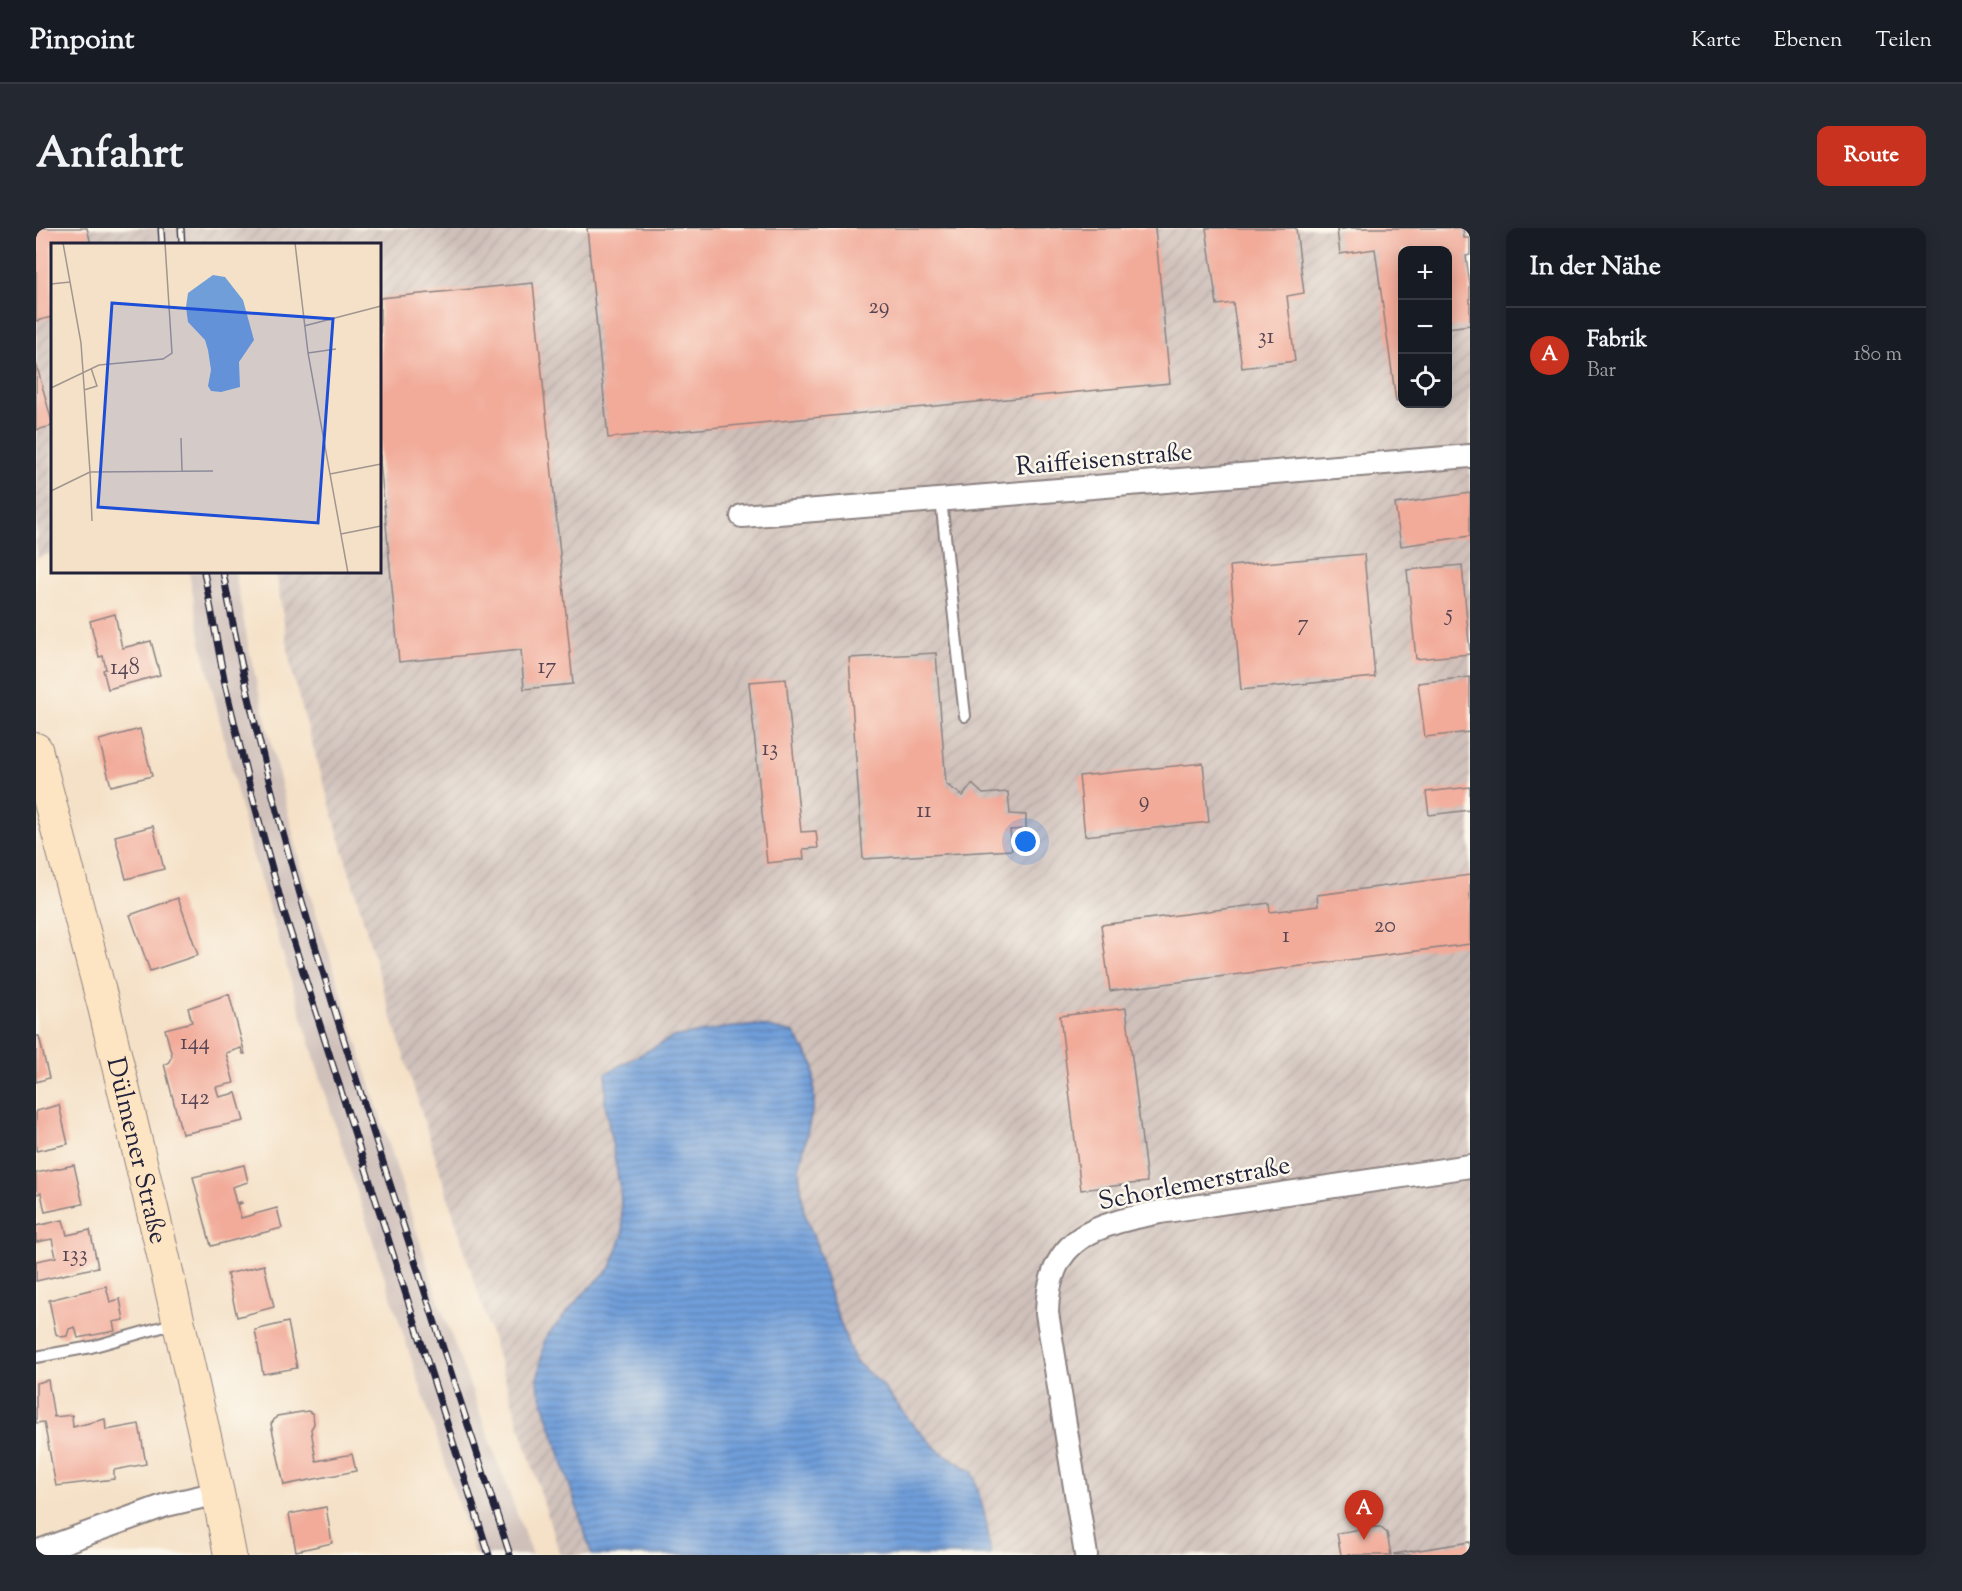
<!DOCTYPE html>
<html lang="de">
<head>
<meta charset="utf-8">
<style>
	body { margin:0; font-family:"Sorts Mill Goudy",serif; background:#242831; color:#f1f3f6 }
	.controls { position:absolute; right:18px; top:18px; display:grid; overflow:hidden; border-radius:12px; box-shadow:0 3px 15px #0003 }
	.controls button { width:54px; height:54px; display:grid; place-items:center; padding:0; border:0; border-bottom:2px solid #363941; background:#171b24; color:#f1f3f6; font:30px sans-serif }
	.you { position:absolute; left:990px; top:614px; width:21px; height:21px; margin:-15px; border:4px solid #fff; border-radius:50%; background:#1a73e8; box-shadow:0 0 0 9px #1a73e833 }
	.badge { display:grid; place-items:center; width:39px; height:39px; border-radius:50%; background:#c8321e; color:#fff; font-size:20px; font-weight:700 }
	.pin { position:absolute; translate:-50% -50px; filter:drop-shadow(0 2px 3px #0008) }
	.pin::after { content:''; position:absolute; top:32px; width:21px; height:18px; background:inherit; clip-path:polygon(0 0,100% 0,50% 100%) }
	.list { margin:0; padding:0; list-style:none }
	h2 { display:flex; justify-content:space-between; align-items:center; height:78px; margin:0; padding:0 24px; font-size:26px }
	h2 small { font-size:20px; font-weight:400; color:#9ea1a6 }
	.list li { display:grid; grid-template-columns:39px 1fr auto; gap:18px; align-items:center; box-sizing:border-box; height:96px; padding:0 24px; border-top:2px solid #363941 }
	.list b { display:block; font-size:22px; white-space:nowrap }
	.list p { margin:0; font-size:20px; white-space:nowrap; color:#9ea1a6 }
	.list em { font-size:20px; font-style:normal; color:#9ea1a6 }
	.icon { flex:none; width:33px; height:33px; fill:none; stroke:currentColor; stroke-width:2; stroke-linecap:round; stroke-linejoin:round }
	.map { position:relative; flex:none; width:1434px; height:1327px; overflow:hidden; border-radius:12px }
	header { display:flex; align-items:center; gap:36px; box-sizing:border-box; height:84px; padding:0 30px; background:#171b24; border-bottom:2px solid #363941 }
	header strong { font-size:28px }
	nav { display:flex; gap:33px; margin-inline-start:auto; font-size:21px }
	.intro { display:flex; align-items:center; justify-content:space-between; box-sizing:border-box; height:144px; padding:0 36px }
	h1 { margin:0; font-size:42px }
	.button { padding:15px 27px; border-radius:12px; background:#c8321e; color:#fff; font-size:21px; font-weight:700 }
	main { display:flex; gap:36px; padding:0 36px }
	aside { flex:1; background:#171b24; border-radius:12px; box-shadow:0 3px 15px #0003 }
	.map>svg:first-child { display:block }
	.industrial { fill:url(#industrial-furrows); fill-rule:evenodd }
	.railway { fill:#cfc0ba }
	.water { fill:url(#water-rules); stroke:#49608a; stroke-width:1.5 }
	.building { fill:#f2aa99 }
	.lines { fill:none; stroke-linecap:round; stroke-linejoin:round }
	.lane-casing { stroke:#8c8281; stroke-width:14 }
	.street-casing { stroke:#8c8281; stroke-width:26 }
	.secondary-casing { stroke:#8c8281; stroke-width:34 }
	.lane { stroke:#fff; stroke-width:10 }
	.street { stroke:#fff; stroke-width:22 }
	.secondary { stroke:#fde5c4; stroke-width:32 }
	.rail-casing { stroke:#22223b; stroke-width:7 }
	.rail { stroke:#fbf7ec; stroke-width:4.5; stroke-dasharray:14; stroke-linecap:butt }
	.labels { text-anchor:middle; stroke-width:5; stroke-linejoin:round; paint-order:stroke }
	.number-label { font-size:22px; fill:#564452 }
	.street-label { font-size:26px; fill:#22223b; stroke:#fbf7ec }
	.inset-road { fill:none; stroke:#a1958f; stroke-width:1.5 }
	.view { fill:#1d4ed8; fill-opacity:0.15; stroke:#1d4ed8; stroke-width:3 }
	.inset-edge { fill:none; stroke:#22223b; stroke-width:3 }
</style>
</head>
<body>
<header>
<strong>Pinpoint</strong>
<nav><a>Karte</a><a>Ebenen</a><a>Teilen</a></nav>
</header>
<div class="intro"><h1>Anfahrt</h1><a class="button">Route</a></div>
<main>
<div class="map">
<svg width="1434" height="1327" viewBox="0 0 1434 1327">
	<defs>
		<pattern id="industrial-furrows" width="10" height="10" patternUnits="userSpaceOnUse" patternTransform="scale(1.5)"><rect width="10" height="10" fill="#cfc0ba"/><path d="M-1 1l2-2M0 10L10 0M9 11l2-2" fill="none" stroke="#b1a5a1"/></pattern>
		<pattern id="water-rules" width="6" height="5" patternUnits="userSpaceOnUse" patternTransform="scale(1.5)"><rect width="6" height="5" fill="#709ed9"/><path d="M0 2.5h6" fill="none" stroke="#5c80b1"/></pattern>
	</defs>
	<rect width="100%" height="100%" fill="#fbf7ec"/>
	<filter id="ink" filterUnits="userSpaceOnUse"><feTurbulence type="fractalNoise" baseFrequency=".0167" numOctaves="2"/><feDisplacementMap in="SourceGraphic" scale="12" xChannelSelector="R" yChannelSelector="G"/><feConvolveMatrix kernelMatrix="1 2 1 2 8 2 1 2 1" color-interpolation-filters="sRGB"/></filter>
	<filter id="wash" filterUnits="userSpaceOnUse"><feTurbulence type="fractalNoise" baseFrequency=".008" numOctaves="4" result="noise"/><feDisplacementMap in="SourceGraphic" scale="24" xChannelSelector="R" yChannelSelector="G"/><feGaussianBlur stdDeviation="1.35" result="paint"/><feColorMatrix in="noise" values="0 0 0 0 0 0 0 0 0 0 0 0 0 0 0 0 0 1.4 0 .05"/><feComposite in="paint" operator="in"/></filter>
	<g filter="url(#wash)">
		<rect width="100%" height="100%" fill="#f5e1c7"/>
		<path class="industrial" d="M0,0H113L115,16H16V325L0,330Z
			M160,0H1434V1327H524L354,784L256,446L240,344H344V16H160ZM1366,22H1412V176H1366Z"/>
		<path class="railway" d="M113,0H160V16H115Z
			M153,344H199L213,422L263,631L402,1071L496,1327H439L296,887L214,618L165,414Z"/>
		<path class="water" d="M723,797L758,805L778,837V875L763,942L768,984L780,1015L795,1069L818,1132L843,1154L879,1199L902,1222L937,1244L950,1292L955,1327H556L501,1155L509,1110L545,1068L575,1039L587,1006L584,961L569,875L570,845L637,809L689,800Z"/>
		<g id="blocks">
			<path class="building" d="M0,0H51L55,16H16V89L0,93Z
				M551,0H1119L1134,155L572,210Z
				M1170,0H1260L1268,65L1251,68L1259,133L1206,140L1197,75L1181,77Z
				M1312,0H1427L1428,10H1434V27L1430,28L1434,58V97L1412,100V22H1366V172L1360,173L1339,21L1304,26L1301,2Z
				M497,55L537,456L488,461L485,422L363,434L344,233V70Z
				M0,135L16,194V198L0,202Z
				M1434,265V308L1365,318L1359,276Z
				M1328,326L1339,449L1205,462L1194,338Z
				M1426,337L1434,426L1380,431L1371,342Z
				M79,386L86,420L115,413L124,447L72,461L67,442L70,441L67,428L63,429L54,393Z
				M900,425L910,556L927,568L936,556L947,566L972,564L974,586L990,587V601L974,602L976,622L827,631L813,430Z
				M1434,449V504L1389,509L1382,455Z
				M750,451L765,604L780,603L782,620L767,621L768,631L731,635L713,454Z
				M104,501L116,548L75,558L63,512Z
				M1167,535L1173,594L1049,608L1043,548Z
				M1434,559V582L1393,587L1390,564Z
				M117,598L128,641L90,651L79,608Z
				M1434,647V716L1074,763L1065,697L1233,675L1234,684L1282,678L1281,667Z
				M142,670L162,727L114,743L94,687Z
				M193,766L209,826H207L205,820L190,825L198,855L180,859L183,869L200,865L208,893L146,906L128,836L132,835L136,828L129,801L156,794L152,780Z
				M1090,780L1111,954L1045,962L1024,788Z
				M0,808H3L13,850L0,854Z
				M23,877L32,916L0,923V883Z
				M38,937L47,976L9,984L5,965L0,966V945Z
				M208,937L212,954L196,959L200,975L205,974L206,975L201,977L205,990L241,980L246,1000L175,1018L157,949Z
				M27,992L31,1007L54,1002L62,1039L0,1053V1033L20,1029L16,1011L0,1014V998Z
				M228,1037L238,1079L201,1089L191,1046Z
				M70,1058L74,1074L84,1071L88,1092L77,1094L79,1103L42,1110L39,1099L33,1101L31,1108L25,1109L20,1106L13,1072Z
				M252,1094L261,1140L227,1146L219,1102Z
				M12,1152L18,1189L36,1187L37,1199L69,1191L70,1202L103,1196L110,1236L78,1242V1251L20,1258L8,1194L0,1195V1155Z
				M272,1183L277,1186L278,1196L275,1201L280,1233L316,1226L320,1243L248,1257L235,1196L241,1188Z
				M290,1279L296,1315L260,1323L253,1286Z
				M1338,1299H1344L1351,1305L1355,1327H1305L1301,1305Z
				M1434,1314V1327H1358V1326Z"/>
		</g>
	</g>
	<g filter="url(#ink)">
		<use href="#blocks" fill-opacity="0" stroke="#8c8281" stroke-width="1.5"/>
		<g class="lines">
			<g class="lane-casing">
				<path id="lane" d="M905,272L929,488
					M0,1129L55,1119L140,1095"/>
			</g>
			<g class="street-casing">
				<path id="street" d="M706,288L1434,228
					M0,1324L130,1277L182,1265
					M1050,1327L1011,1085C1012,1008 1060,997 1124,984L1434,938"/>
			</g>
			<g class="secondary-casing">
				<g id="secondary">
					<path id="s1" d="M0,521L68,779L129,1035L182,1265L194,1327"/>
				</g>
			</g>
			<use href="#lane" class="lane"/>
			<use href="#street" class="street"/>
			<use href="#secondary" class="secondary"/>
			<g class="rail-casing">
				<path id="rail" d="M125,0L126,16
					M145,0L146,16
					M168,344L189,456L212,552L247,681L453,1327
					M187,344C223,542 282,734 344,925C387,1059 431,1193 474,1327"/>
			</g>
			<use href="#rail" class="rail"/>
		</g>
	</g>
	<g class="labels">
		<g class="number-label">
			<text x="843" y="85">29</text>
			<text x="1230" y="115">31</text>
			<text x="1413" y="392">5</text>
			<text x="1267" y="402">7</text>
			<text x="511" y="445">17</text>
			<text x="89" y="446">148</text>
			<text x="734" y="527">13</text>
			<text x="1108" y="579">9</text>
			<text x="888" y="589">11</text>
			<text x="1349" y="704">20</text>
			<text x="1250" y="714">1</text>
			<text x="159" y="821">144</text>
			<text x="159" y="876">142</text>
			<text x="39" y="1033">133</text>
		</g>
		<g class="street-label">
			<text transform="translate(1068 230) rotate(-5)" y="9">Raiffeisenstraße</text>
			<text dy="9" stroke="none"><textPath href="#s1" startOffset="414">Dülmener Straße</textPath></text>
			<text transform="translate(1158 954) rotate(-11)" y="9">Schorlemerstraße</text>
		</g>
	</g>
	<g transform="translate(15 15)">
		<rect width="330" height="330" fill="#f5e1c7"/>
		<path d="M162,32L174,34L192,57L203,97L188,119L189,144L170,149L160,148L157,143L160,127L157,107L154,97L137,79L135,64L137,50Z" fill="#709ed9"/>
		<path class="inset-road" d="M80,0H142M244,0L257,110L297,330M330,28V48M0,41L19,39M253,83L330,63M257,110L285,106M0,145L48,122L112,116L121,110L114,0M33,147L46,143L40,125M130,195L131,228M279,231L330,221M0,248L39,229L30,100L12,0M41,278L39,229L162,228M290,291L330,283"/>
		<path class="view" d="M61,60L282,76L267,280L47,264Z"/>
		<rect width="330" height="330" class="inset-edge"/>
	</g>
</svg>
<div class="controls">
<button>+</button>
<button>−</button>
<button><svg class="icon" aria-label="locate" viewBox="0 0 24 24"><circle cx="12" cy="12" r="6"/><path d="M12 2v4M12 18v4M2 12h4M18 12h4"/></svg></button>
</div>
<div class="you"></div>
<div class="pin badge" style="left:1328px;top:1312px">A</div>
</div>
<aside>
<h2>In der Nähe<small></small></h2>
<ul class="list">
<li><span class="badge">A</span><div><b>Fabrik</b><p>Bar</p></div><em>180 m</em></li>
</ul>
</aside>
</main>
</body>
</html>
